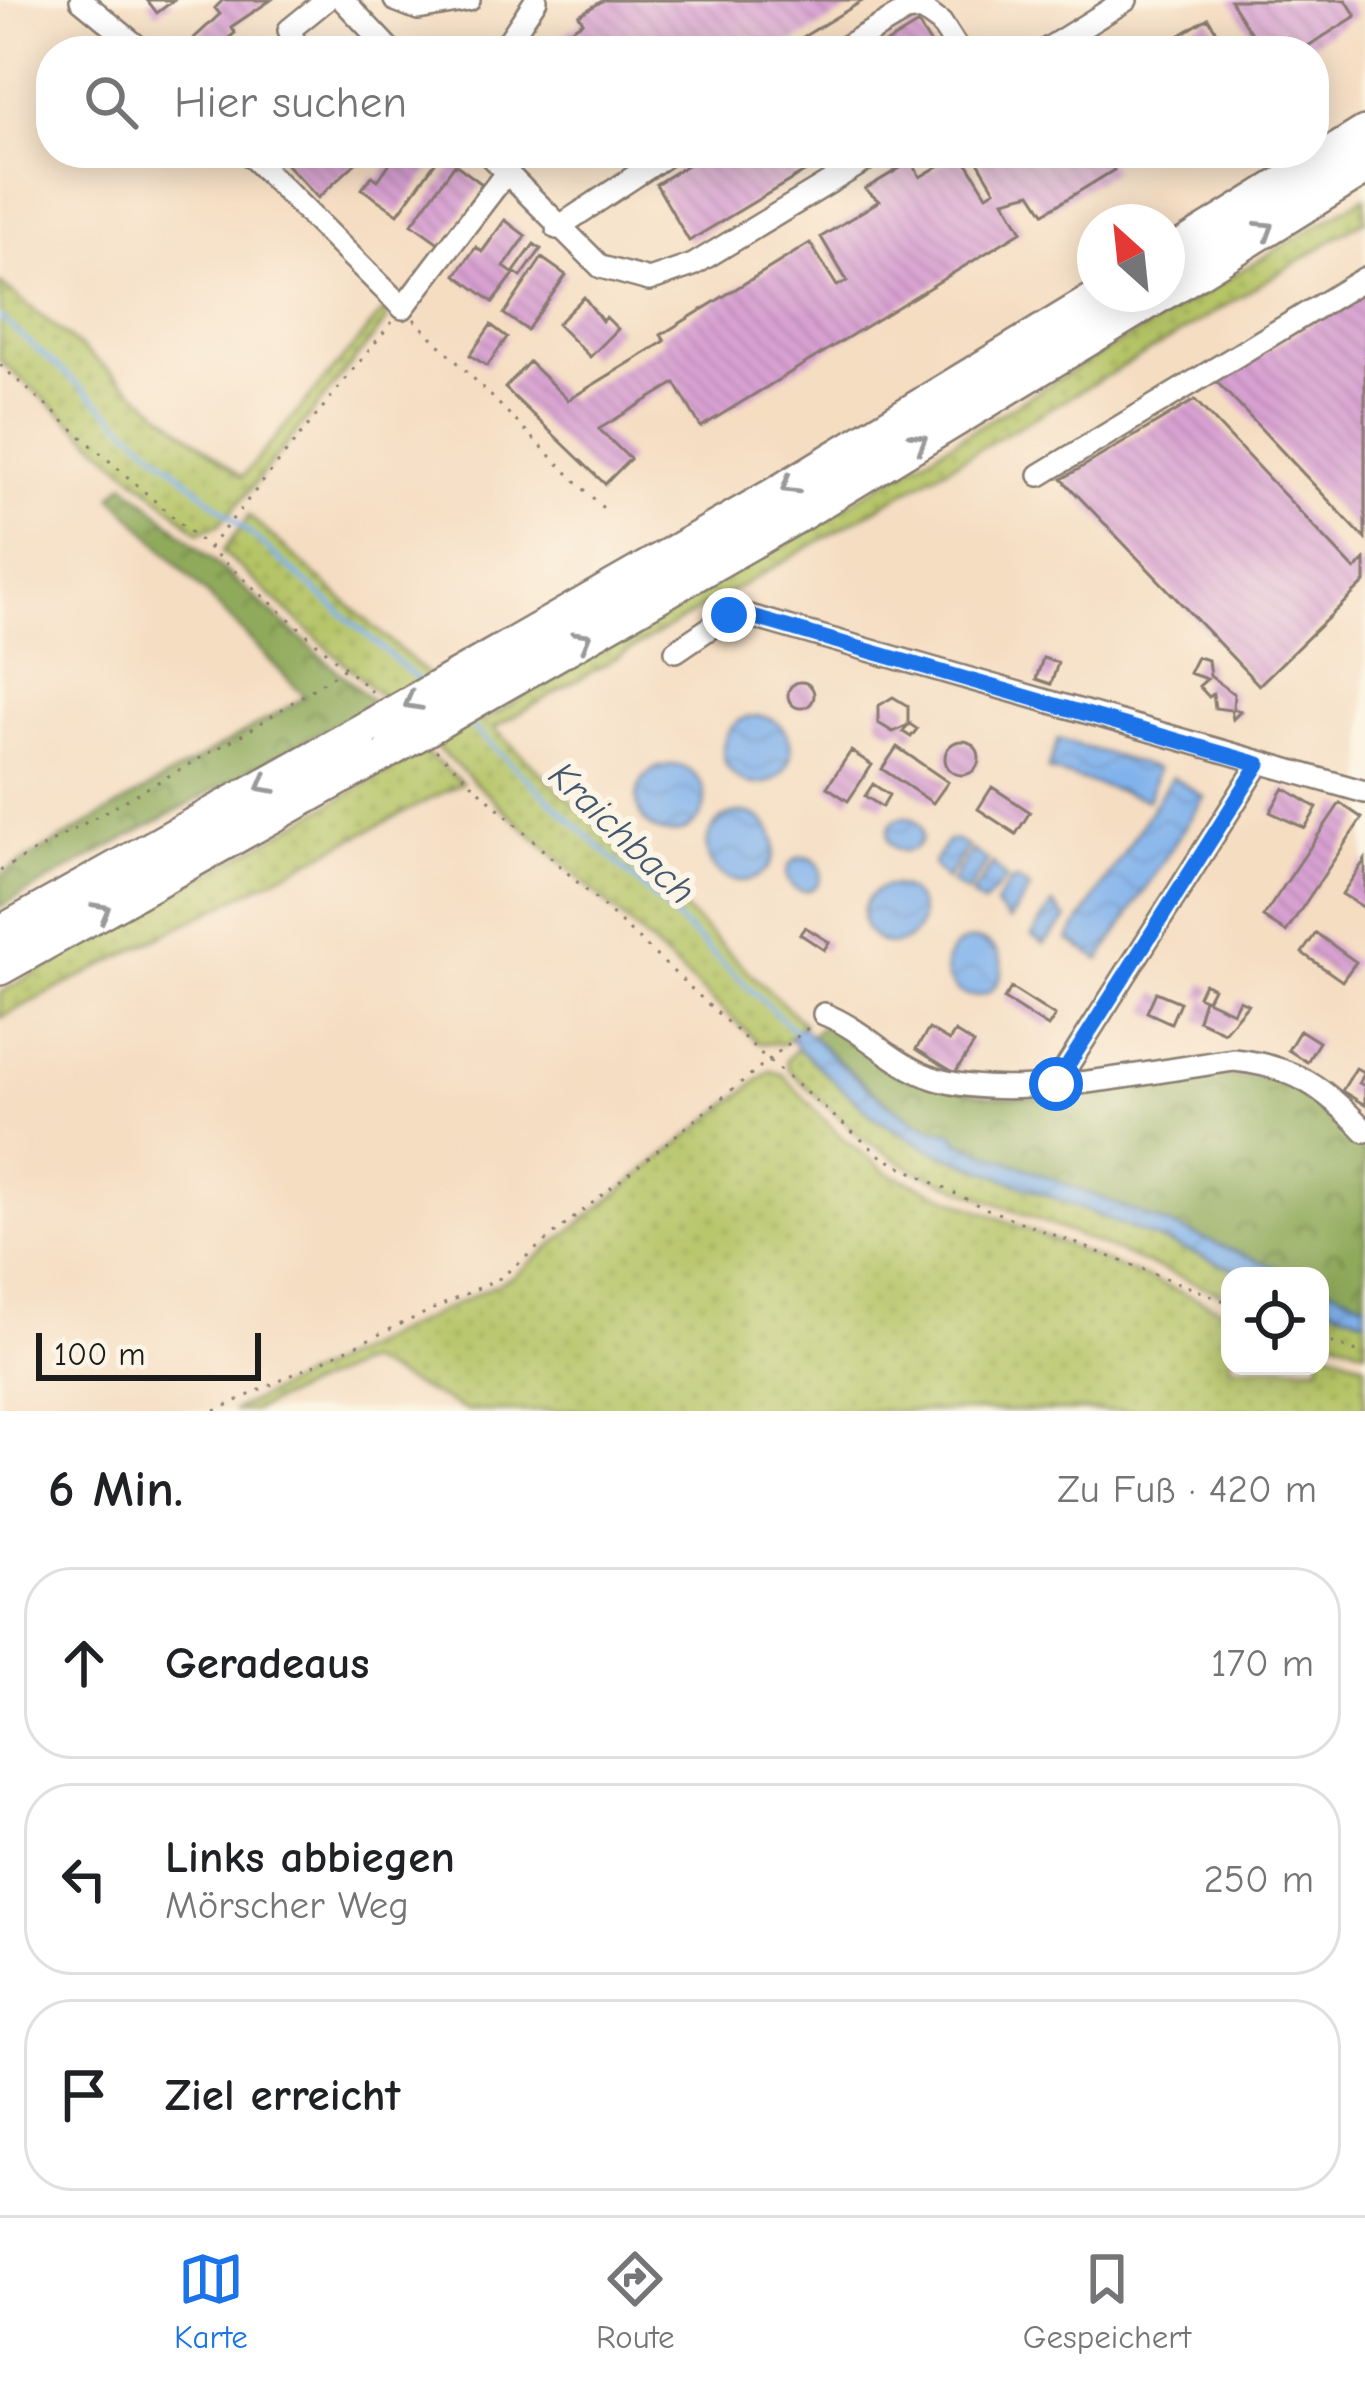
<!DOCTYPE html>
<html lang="de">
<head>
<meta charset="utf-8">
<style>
	body { margin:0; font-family:"Comic Neue",sans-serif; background:#f2f2f2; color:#202124 }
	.controls { position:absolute; right:36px; bottom:36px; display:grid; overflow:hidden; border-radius:24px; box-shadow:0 6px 30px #0003 }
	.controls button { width:108px; height:108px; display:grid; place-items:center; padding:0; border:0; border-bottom:3px solid #e0e0e0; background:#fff; color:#202124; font:60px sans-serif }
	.compass { position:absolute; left:1077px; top:204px; width:108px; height:108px; border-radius:50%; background:#fff; box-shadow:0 6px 30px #0003; rotate:333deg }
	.scale { position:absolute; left:36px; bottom:30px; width:225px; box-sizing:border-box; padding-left:12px; border:6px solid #1c1c1c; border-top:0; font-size:33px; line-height:42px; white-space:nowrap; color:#1c1c1c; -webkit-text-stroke:9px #fcf5e5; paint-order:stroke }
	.stop { position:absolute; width:36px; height:36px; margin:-27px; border:9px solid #1a73e8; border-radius:50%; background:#fff }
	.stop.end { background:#1a73e8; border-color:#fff; box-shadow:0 3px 12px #0008 }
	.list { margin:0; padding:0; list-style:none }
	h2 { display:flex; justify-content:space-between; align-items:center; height:156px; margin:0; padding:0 48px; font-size:51px }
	h2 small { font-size:39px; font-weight:400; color:#757577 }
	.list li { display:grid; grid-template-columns:78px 1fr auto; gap:36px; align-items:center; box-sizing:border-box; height:192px; margin:0 24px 24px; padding:0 24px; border:3px solid #e0e0e0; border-radius:48px }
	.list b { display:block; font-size:45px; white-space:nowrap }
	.list p { margin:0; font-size:39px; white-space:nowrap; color:#757577 }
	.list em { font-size:39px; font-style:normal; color:#757577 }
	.icon { flex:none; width:66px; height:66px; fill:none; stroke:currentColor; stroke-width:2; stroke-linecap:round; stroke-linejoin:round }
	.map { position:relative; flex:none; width:1365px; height:1411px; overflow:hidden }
	.search { position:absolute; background:#fff; box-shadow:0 6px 30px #0003; left:36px; right:36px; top:36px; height:132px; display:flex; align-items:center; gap:30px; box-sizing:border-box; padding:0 42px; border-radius:48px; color:#757577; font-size:45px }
	.sheet { height:804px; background:#fff }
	nav { display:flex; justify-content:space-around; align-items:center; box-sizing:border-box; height:168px; border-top:3px solid #e0e0e0; background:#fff; font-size:33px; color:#757577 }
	nav a { display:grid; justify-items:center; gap:6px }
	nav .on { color:#1a73e8 }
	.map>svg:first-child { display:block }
	.grass { fill:url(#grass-dots); stroke:#687041; stroke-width:3 }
	.forest { fill:url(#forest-crowns); stroke:#56633c; stroke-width:3 }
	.water { fill:url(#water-waves); stroke:#4e6784; stroke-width:3 }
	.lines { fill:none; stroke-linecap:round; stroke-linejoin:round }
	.stream { stroke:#81b2ec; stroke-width:4.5 }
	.building { fill:url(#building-back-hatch) }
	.minor-casing { stroke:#887c6f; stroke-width:26 }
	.highway-casing { stroke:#887c6f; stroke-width:38 }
	.path { stroke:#887c6f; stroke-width:3; stroke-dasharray:3 9; stroke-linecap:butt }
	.minor { stroke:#fff; stroke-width:21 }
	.highway { stroke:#fff; stroke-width:33 }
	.highway-bridge-casing { stroke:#887c6f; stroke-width:38; stroke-linecap:butt }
	.highway-bridge { stroke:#fff; stroke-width:33 }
	.oneway { stroke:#999 }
	.route { stroke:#1a73e8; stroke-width:15 }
	.labels { text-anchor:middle; stroke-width:12; stroke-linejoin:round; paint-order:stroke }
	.water-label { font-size:39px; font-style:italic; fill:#44586f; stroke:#fcf5e5 }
</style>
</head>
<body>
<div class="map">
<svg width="1365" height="1411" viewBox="0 0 1365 1411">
	<defs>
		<pattern id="grass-dots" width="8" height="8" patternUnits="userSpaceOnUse" patternTransform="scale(3)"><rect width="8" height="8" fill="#b5c466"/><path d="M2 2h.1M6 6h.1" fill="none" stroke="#9ba858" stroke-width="1.8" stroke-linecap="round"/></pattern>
		<pattern id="forest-crowns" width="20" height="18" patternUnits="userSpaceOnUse" patternTransform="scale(3)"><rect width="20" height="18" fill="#90aa5b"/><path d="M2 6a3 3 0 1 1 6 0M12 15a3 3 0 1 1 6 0" fill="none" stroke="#758a4a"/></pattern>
		<pattern id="water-waves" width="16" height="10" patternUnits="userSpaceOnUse" patternTransform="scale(3)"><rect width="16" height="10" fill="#81b2ec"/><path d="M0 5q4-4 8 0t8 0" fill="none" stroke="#6f98ca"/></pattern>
		<pattern id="building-back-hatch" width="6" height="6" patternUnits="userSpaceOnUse" patternTransform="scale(3)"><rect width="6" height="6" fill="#d8a1d2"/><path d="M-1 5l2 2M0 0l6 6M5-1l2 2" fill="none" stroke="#b98ab4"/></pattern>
	</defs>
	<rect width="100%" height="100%" fill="#fcf5e5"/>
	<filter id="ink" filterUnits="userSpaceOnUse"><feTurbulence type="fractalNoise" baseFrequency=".00833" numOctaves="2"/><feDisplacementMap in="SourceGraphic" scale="24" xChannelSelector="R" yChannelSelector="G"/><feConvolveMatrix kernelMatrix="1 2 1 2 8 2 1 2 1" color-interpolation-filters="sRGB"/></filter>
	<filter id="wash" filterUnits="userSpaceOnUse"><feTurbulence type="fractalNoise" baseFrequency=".004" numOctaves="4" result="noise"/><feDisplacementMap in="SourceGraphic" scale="48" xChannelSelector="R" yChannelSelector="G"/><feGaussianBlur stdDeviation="2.7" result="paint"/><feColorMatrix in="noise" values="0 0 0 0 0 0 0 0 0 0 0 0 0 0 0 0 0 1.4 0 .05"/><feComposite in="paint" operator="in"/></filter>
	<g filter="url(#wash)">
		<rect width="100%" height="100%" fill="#f5ddc2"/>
		<path class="grass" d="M1365,197V220L1176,336L494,728L804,1024L782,1044L759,1043L223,552L249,516L481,722Z
			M0,283L242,477L386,308L387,320L240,502L218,526L199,532L0,361Z
			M424,751L462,783L0,1018V993Z
			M798,1048L874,1117L927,1148L1252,1276H1230V1297L914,1170L863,1139L788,1069L786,1060Z
			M770,1071L782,1074L838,1134L888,1173L1230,1312V1366H1320V1347L1365,1364V1411H467L365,1362L252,1411H232L514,1276Z
			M1320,1302L1365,1319V1350L1320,1333Z"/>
		<path class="forest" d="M125,483L374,703L0,907V875L305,697L112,496Z
			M822,1025L849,1037L901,1076L987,1096L1050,1099L1216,1076L1274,1077L1305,1096L1365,1153V1302L1320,1284V1276H1298L959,1142L951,1138L952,1132C909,1134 844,1063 811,1036Z"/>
		<path class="water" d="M723 750a34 34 0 1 1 68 0a34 34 0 1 1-68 0Z
			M1058,739L1157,769L1148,800L1048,770Z
			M637 799a34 34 0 1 1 68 0a34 34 0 1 1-68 0Z
			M1172,777L1204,797L1100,960L1068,940Z
			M707 847a34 34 0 1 1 68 0a34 34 0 1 1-68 0Z
			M888 834a17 17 0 1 1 34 0a17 17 0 1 1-34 0Z
			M956,840L968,847L946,880L933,864L948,841Z
			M972,850L988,861L967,893L951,883Z
			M787 874a17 17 0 1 1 34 0a17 17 0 1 1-34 0Z
			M993,864L1006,879L983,904L971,896Z
			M1018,880L1030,889L1009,921L995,905L1010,882Z
			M863 915a29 29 0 1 1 58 0a29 29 0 1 1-58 0Z
			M1053,904L1067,919L1044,944L1032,936Z
			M946 968a28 28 0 1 1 56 0a28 28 0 1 1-56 0Z
			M801,1026C832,1056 909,1134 952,1132L959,1142L1298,1276H1252L927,1148L874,1117L798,1048L790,1038Z
			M1320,1284L1365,1302V1319L1320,1302Z"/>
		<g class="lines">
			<path class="stream" d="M0,317L422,683
				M467,722L799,1035"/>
		</g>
		<g id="blocks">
			<path class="building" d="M147,0H174L157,13Z
				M223,0H271L231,27L235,33L219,46L223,51H180L220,14L215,8Z
				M604,0H864L780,51H559L552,41L583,22L579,15Z
				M1230,0H1346L1356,16L1300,51H1262Z
				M1208,18L1229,51H1179L1172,40Z
				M918,24L935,51H874Z
				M276,153H352L359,160L318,198Z
				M397,153H442L398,214L362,189L372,176L378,180Z
				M707,153H836L689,241L656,184Z
				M961,153L987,195L995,190L973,153H1103L1114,170L1044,213L1031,193L1004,200L1022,231L701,427L675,383L599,429L630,459L605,484L505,388L529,362L568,400L665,341L661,335L810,243L837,286L847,281L821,237L879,201L865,189L917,158L914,166L920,177Z
				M455,164L482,184L440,244L412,224Z
				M505,220L526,236L504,267L514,274L493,302L456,275L476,247L482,252Z
				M534,244L541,249L521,277L514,272Z
				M542,258L566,275L527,330L504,314Z
				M1365,292V539L1216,381Z
				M584,297L602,321L606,317L618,329L590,357L557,324Z
				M491,325L507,337L487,366L470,355Z
				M1195,400L1355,570L1365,560V582L1259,685L1062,479Z
				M1197,657L1208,660L1210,676L1234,694L1233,709L1241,711L1233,719L1231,710L1215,708L1213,694L1209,697L1199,686L1207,679L1189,673Z
				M1043,658L1058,663L1051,684L1036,679Z
				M788 695a13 13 0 1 1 26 0a13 13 0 1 1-26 0Z
				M893,697L908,706V723L917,729L911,737L903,732L908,725L893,732L878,723V706Z
				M945 758a17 17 0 1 1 34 0a17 17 0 1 1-34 0Z
				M897,747L948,782L933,803L882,769Z
				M851,751L872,765L848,801L827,787Z
				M873,784L889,795L882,807L865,796Z
				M992,787L1030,812L1016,834L978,809Z
				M1284,788L1317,808L1305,828L1270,812Z
				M1340,803L1362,818L1286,932L1263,917Z
				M1365,860V904L1363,907L1342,894Z
				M805,927L829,942L824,950L800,934Z
				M1316,933L1356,962L1342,981L1302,953Z
				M1204,983L1213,988L1207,1000L1198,996Z
				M1011,988L1055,1016L1048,1027L1004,999Z
				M1156,992L1180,1002L1171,1023L1147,1012Z
				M1204,999L1233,1012L1239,1000L1248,1004L1224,1032L1198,1020Z
				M929,1029L949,1041L955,1032L974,1044L955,1073L916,1049Z
				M1300,1030L1319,1042L1307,1062L1288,1050Z
				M1356,1068L1365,1073L1359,1083L1365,1086V1105L1342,1091Z"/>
		</g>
	</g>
	<g filter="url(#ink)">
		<use href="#blocks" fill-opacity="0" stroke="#887c6f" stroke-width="3"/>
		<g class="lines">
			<g class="minor-casing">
				<path id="minor" d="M81,0L143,51
					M343,0L391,51
					M395,0L418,9L469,0
					M299,51L289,30L326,0
					M502,51L536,0
					M838,51L906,11L922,9L941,23L959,51
					M1044,51L1126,0
					M248,153L403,308L506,173
					M487,153L601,267L649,280L693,265L878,153
					M557,228L670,153
					M1040,475L1365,278
					M676,651L729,615L743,614L1365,792
					M824,1014C865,1030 893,1066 936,1079C1014,1103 1152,1071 1234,1060C1294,1066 1325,1088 1365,1131
					M1056,1084L1259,764"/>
			</g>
			<g class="highway-casing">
				<path id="highway" d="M1167,256L1365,133
					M1167,291L1365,168
					M458,676L774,495L1104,294
					M481,697L797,516L1162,294
					M0,933L367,728
					M0,968L392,749"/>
			</g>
			<path class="path" d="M414,319L607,512
				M0,365L376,695
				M209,548L392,322
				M436,750L770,1062L882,1157L982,1207L1230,1303
				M0,871L250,730L345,668
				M1320,1338L1365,1355
				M215,1411L500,1278L808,1028"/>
			<use href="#minor" class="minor"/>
			<use href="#highway" class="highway"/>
			<g class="highway-bridge-casing">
				<path id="highway-bridge" d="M367,728L458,676
					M392,749L481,697"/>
			</g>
			<use href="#highway-bridge" class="highway-bridge"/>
		</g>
		<defs><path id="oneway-chevron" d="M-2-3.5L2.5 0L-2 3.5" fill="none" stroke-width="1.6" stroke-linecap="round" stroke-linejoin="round" transform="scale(3)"/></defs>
		<g class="oneway">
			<use href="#oneway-chevron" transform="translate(1266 229) rotate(-32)"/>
			<use href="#oneway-chevron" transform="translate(919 441) rotate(-31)"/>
			<use href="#oneway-chevron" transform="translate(789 486) rotate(149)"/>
			<use href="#oneway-chevron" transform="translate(583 639) rotate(-30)"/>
			<use href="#oneway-chevron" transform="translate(412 702) rotate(151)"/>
			<use href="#oneway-chevron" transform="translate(265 785) rotate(151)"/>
			<use href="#oneway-chevron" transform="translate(102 911) rotate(-29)"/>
		</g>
	</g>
	<g class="lines" filter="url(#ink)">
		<path class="route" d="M729,615L742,614L1259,764L1056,1084"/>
	</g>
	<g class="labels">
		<g class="water-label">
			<text transform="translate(623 832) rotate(44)" y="14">Kraichbach</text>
		</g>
	</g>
</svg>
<div class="controls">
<button><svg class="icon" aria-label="locate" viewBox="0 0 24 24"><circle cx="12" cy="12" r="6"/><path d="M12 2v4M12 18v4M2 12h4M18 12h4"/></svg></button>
</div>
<svg class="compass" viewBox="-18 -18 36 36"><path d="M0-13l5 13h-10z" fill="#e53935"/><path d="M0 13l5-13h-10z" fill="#757577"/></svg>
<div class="scale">100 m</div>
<div class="stop" style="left:1056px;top:1084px"></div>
<div class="stop end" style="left:729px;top:615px"></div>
<div class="search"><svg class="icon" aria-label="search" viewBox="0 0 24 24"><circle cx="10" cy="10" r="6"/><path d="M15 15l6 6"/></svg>Hier suchen</div>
</div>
<section class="sheet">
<h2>6 Min.<small>Zu Fuß · 420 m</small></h2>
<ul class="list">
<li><svg class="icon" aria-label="ahead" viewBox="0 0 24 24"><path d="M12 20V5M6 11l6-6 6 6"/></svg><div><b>Geradeaus</b></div><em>170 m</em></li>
<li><svg class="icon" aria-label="left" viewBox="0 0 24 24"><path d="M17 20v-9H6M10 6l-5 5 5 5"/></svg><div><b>Links abbiegen</b><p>Mörscher Weg</p></div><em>250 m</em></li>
<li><svg class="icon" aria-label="arrive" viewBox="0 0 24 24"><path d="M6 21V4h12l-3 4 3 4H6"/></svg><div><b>Ziel erreicht</b></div></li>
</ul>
</section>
<nav>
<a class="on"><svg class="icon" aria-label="map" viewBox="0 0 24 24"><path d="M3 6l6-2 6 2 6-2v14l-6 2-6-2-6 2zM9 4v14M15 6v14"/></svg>Karte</a>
<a><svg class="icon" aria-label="directions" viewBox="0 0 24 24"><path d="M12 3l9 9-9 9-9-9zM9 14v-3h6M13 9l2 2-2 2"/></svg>Route</a>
<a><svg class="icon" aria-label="saved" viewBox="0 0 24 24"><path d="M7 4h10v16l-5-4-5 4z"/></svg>Gespeichert</a>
</nav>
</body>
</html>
